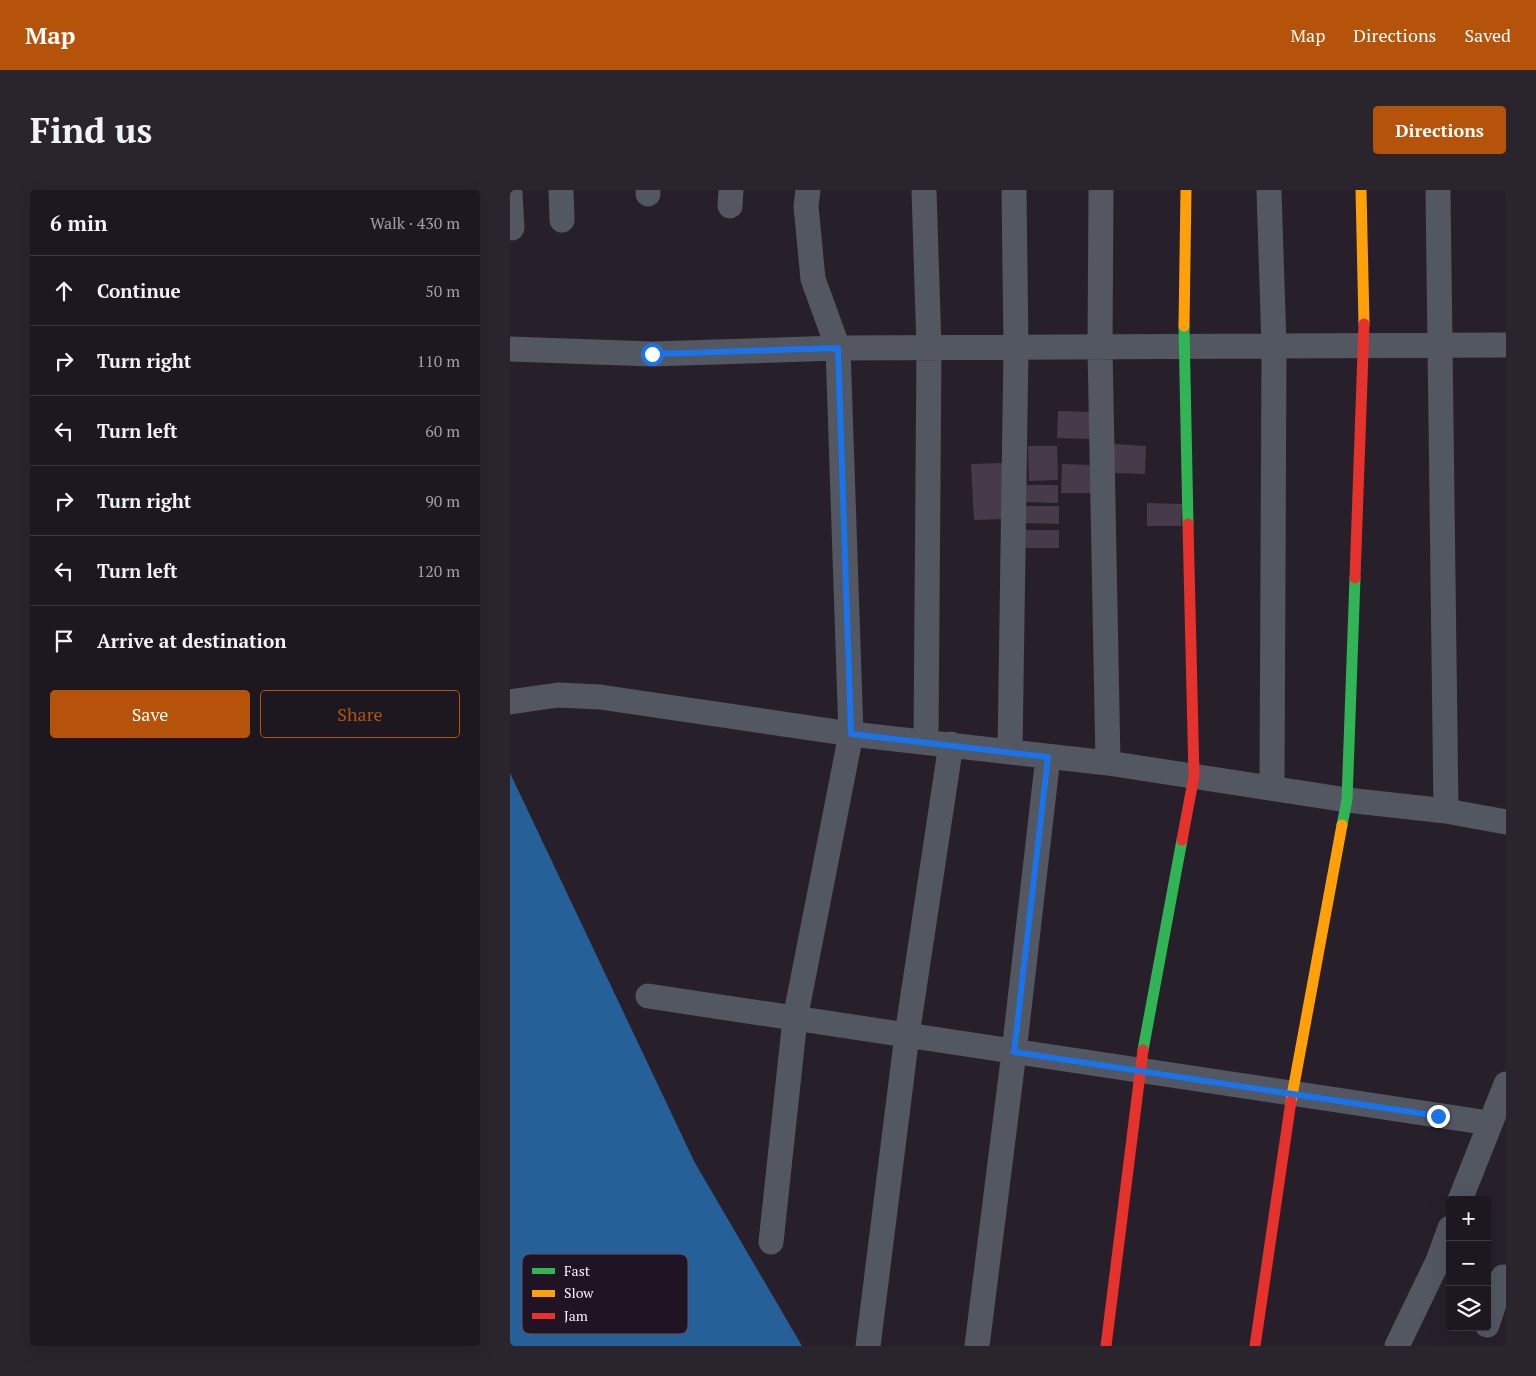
<!DOCTYPE html>
<html lang="en">
<head>
<meta charset="utf-8">
<style>
	body { margin:0; font-family:"PT Serif",serif; background:#2a252d; color:#f1f3f6 }
	.controls { position:absolute; right:15px; bottom:15px; display:grid; overflow:hidden; border-radius:5px; box-shadow:0 5px 20px #0002 }
	.controls button { width:45px; height:45px; display:grid; place-items:center; padding:0; border:0; border-bottom:1px solid #3b373e; background:#1d1820; color:#f1f3f6; font:25px sans-serif }
	.stop { position:absolute; width:15px; height:15px; margin:-11px; border:4px solid #1a73e8; border-radius:50%; background:#fff }
	.stop.end { background:#1a73e8; border-color:#fff; box-shadow:0 1px 5px #0008 }
	.list { margin:0; padding:0; list-style:none }
	h2 { display:flex; justify-content:space-between; align-items:center; height:65px; margin:0; padding:0 20px; font-size:21px }
	h2 small { font-size:16px; font-weight:400; color:#a0a0a5 }
	.list li { display:grid; grid-template-columns:32px 1fr auto; gap:15px; align-items:center; box-sizing:border-box; height:70px; padding:0 20px; border-top:1px solid #3b373e }
	.list b { display:block; font-size:19px; white-space:nowrap }
	.list em { font-size:16px; font-style:normal; color:#a0a0a5 }
	.actions { display:flex; gap:10px; padding:15px 20px }
	.actions a { flex:1; padding:11px 0; border:1px solid #b45309; border-radius:5px; text-align:center; font-size:18px; color:#b45309 }
	.actions .main { background:#b45309; color:#fff }
	.icon { flex:none; width:28px; height:28px; fill:none; stroke:currentColor; stroke-width:2; stroke-linecap:round; stroke-linejoin:round }
	.map { position:relative; flex:none; width:996px; height:1156px; overflow:hidden; border-radius:5px }
	header { display:flex; align-items:center; gap:30px; box-sizing:border-box; height:70px; padding:0 25px; background:#b45309; color:#fff }
	header strong { font-size:24px }
	nav { display:flex; gap:28px; margin-inline-start:auto; font-size:18px }
	.intro { display:flex; align-items:center; justify-content:space-between; box-sizing:border-box; height:120px; padding:0 30px }
	h1 { margin:0; font-size:35px }
	.button { padding:12px 22px; border-radius:5px; background:#b45309; color:#fff; font-size:18px; font-weight:700 }
	main { display:flex; gap:30px; padding:0 30px }
	aside { flex:1; background:#1d1820; border-radius:5px; box-shadow:0 5px 20px #0002 }
	.map>svg:first-child { display:block }
	.water { fill:#256099 }
	.building { fill:#463a4b }
	.lines { fill:none; stroke-linecap:round; stroke-linejoin:round }
	.street { stroke:#525761; stroke-width:25 }
	.fast { stroke:#30b455; stroke-width:11 }
	.slow { stroke:#ff9f0a; stroke-width:11 }
	.jam { stroke:#e5322d; stroke-width:11 }
	.route { stroke:#1a73e8; stroke-width:6 }
	.key { fill:#1f1324; stroke:#605665; stroke-width:1 }
	.key-label { font-size:14px; fill:#f9f1fd }
</style>
</head>
<body>
<header>
<strong>Map</strong>
<nav><a>Map</a><a>Directions</a><a>Saved</a></nav>
</header>
<div class="intro"><h1>Find us</h1><a class="button">Directions</a></div>
<main>
<aside>
<h2>6 min<small>Walk · 430 m</small></h2>
<ul class="list">
<li><svg class="icon" aria-label="ahead" viewBox="0 0 24 24"><path d="M12 20V5M6 11l6-6 6 6"/></svg><div><b>Continue</b></div><em>50 m</em></li>
<li><svg class="icon" aria-label="right" viewBox="0 0 24 24"><path d="M7 20v-9h11M14 6l5 5-5 5"/></svg><div><b>Turn right</b></div><em>110 m</em></li>
<li><svg class="icon" aria-label="left" viewBox="0 0 24 24"><path d="M17 20v-9H6M10 6l-5 5 5 5"/></svg><div><b>Turn left</b></div><em>60 m</em></li>
<li><svg class="icon" aria-label="right" viewBox="0 0 24 24"><path d="M7 20v-9h11M14 6l5 5-5 5"/></svg><div><b>Turn right</b></div><em>90 m</em></li>
<li><svg class="icon" aria-label="left" viewBox="0 0 24 24"><path d="M17 20v-9H6M10 6l-5 5 5 5"/></svg><div><b>Turn left</b></div><em>120 m</em></li>
<li><svg class="icon" aria-label="arrive" viewBox="0 0 24 24"><path d="M6 21V4h12l-3 4 3 4H6"/></svg><div><b>Arrive at destination</b></div></li>
</ul>
<div class="actions"><a class="main">Save</a><a>Share</a></div>
</aside>
<div class="map">
<svg width="996" height="1156" viewBox="0 0 996 1156">
	<rect width="100%" height="100%" fill="#27202a"/>
	<path class="water" d="M0,583L185,973L292,1156H0Z"/>
	<path class="building" d="M548,221L583,222L582,249L547,248Z
		M604,254L636,256L635,284L603,283Z
		M518,256H547L548,290L519,291Z
		M492,273L494,329L464,330L461,274Z
		M552,274L581,275V303H551Z
		M514,295H548V313L514,312Z
		M637,313L672,314L671,336H637Z
		M515,316H549V334L515,333Z
		M515,340H549V358H515Z"/>
	<g class="lines">
		<path class="street" d="M51,0L52,30
			M414,0L419,158L416,551
			M591,0L590,158L598,573
			M759,0L764,157L762,598
			M928,0L936,621
			M0,3L2,38
			M138,4V0
			M220,16L221,0
			M0,159L142,164L328,158L996,155
			M0,512L48,505L90,507L341,544L598,573L837,610L936,621L996,632
			M500,562L506,158L504,0
			M138,806L979,933
			M950,1010L996,894
			M261,1052L285,829L341,544L328,158L303,89L296,16L298,0
			M977,1135L993,1087
			M358,1156L397,845L441,554
			M467,1156L504,862L538,567
			M887,1156L928,1071L940,1038"/>
		<path class="fast" d="M674,136L678,334
			M832,635L837,610L845,388
			M633,860L672,650"/>
		<path class="slow" d="M851,0L854,134
			M674,136L676,0
			M781,911L832,635"/>
		<path class="jam" d="M845,388L854,134
			M672,650L684,586L678,334
			M596,1156L633,860
			M745,1156L781,911"/>
	</g>
	<g class="lines">
		<path class="route" d="M142,164L328,158L341,544L538,567L504,862L928,926"/>
	</g>
	<rect x="12" y="1064" width="166" height="80" rx="8" class="key"/>
	<rect x="22" y="1078" width="23" height="6" fill="#30b455"/>
	<rect x="22" y="1100" width="23" height="7" fill="#ff9f0a"/>
	<rect x="22" y="1123" width="23" height="6" fill="#e5322d"/>
	<g class="key-label">
		<text x="54" y="1086">Fast</text>
		<text x="54" y="1108">Slow</text>
		<text x="54" y="1131">Jam</text>
	</g>
</svg>
<div class="controls">
<button>+</button>
<button>−</button>
<button><svg class="icon" aria-label="layers" viewBox="0 0 24 24"><path d="M12 4l9 5-9 5-9-5zM3 14l9 5 9-5"/></svg></button>
</div>
<div class="stop" style="left:142px;top:164px"></div>
<div class="stop end" style="left:928px;top:926px"></div>
</div>
</main>
</body>
</html>
